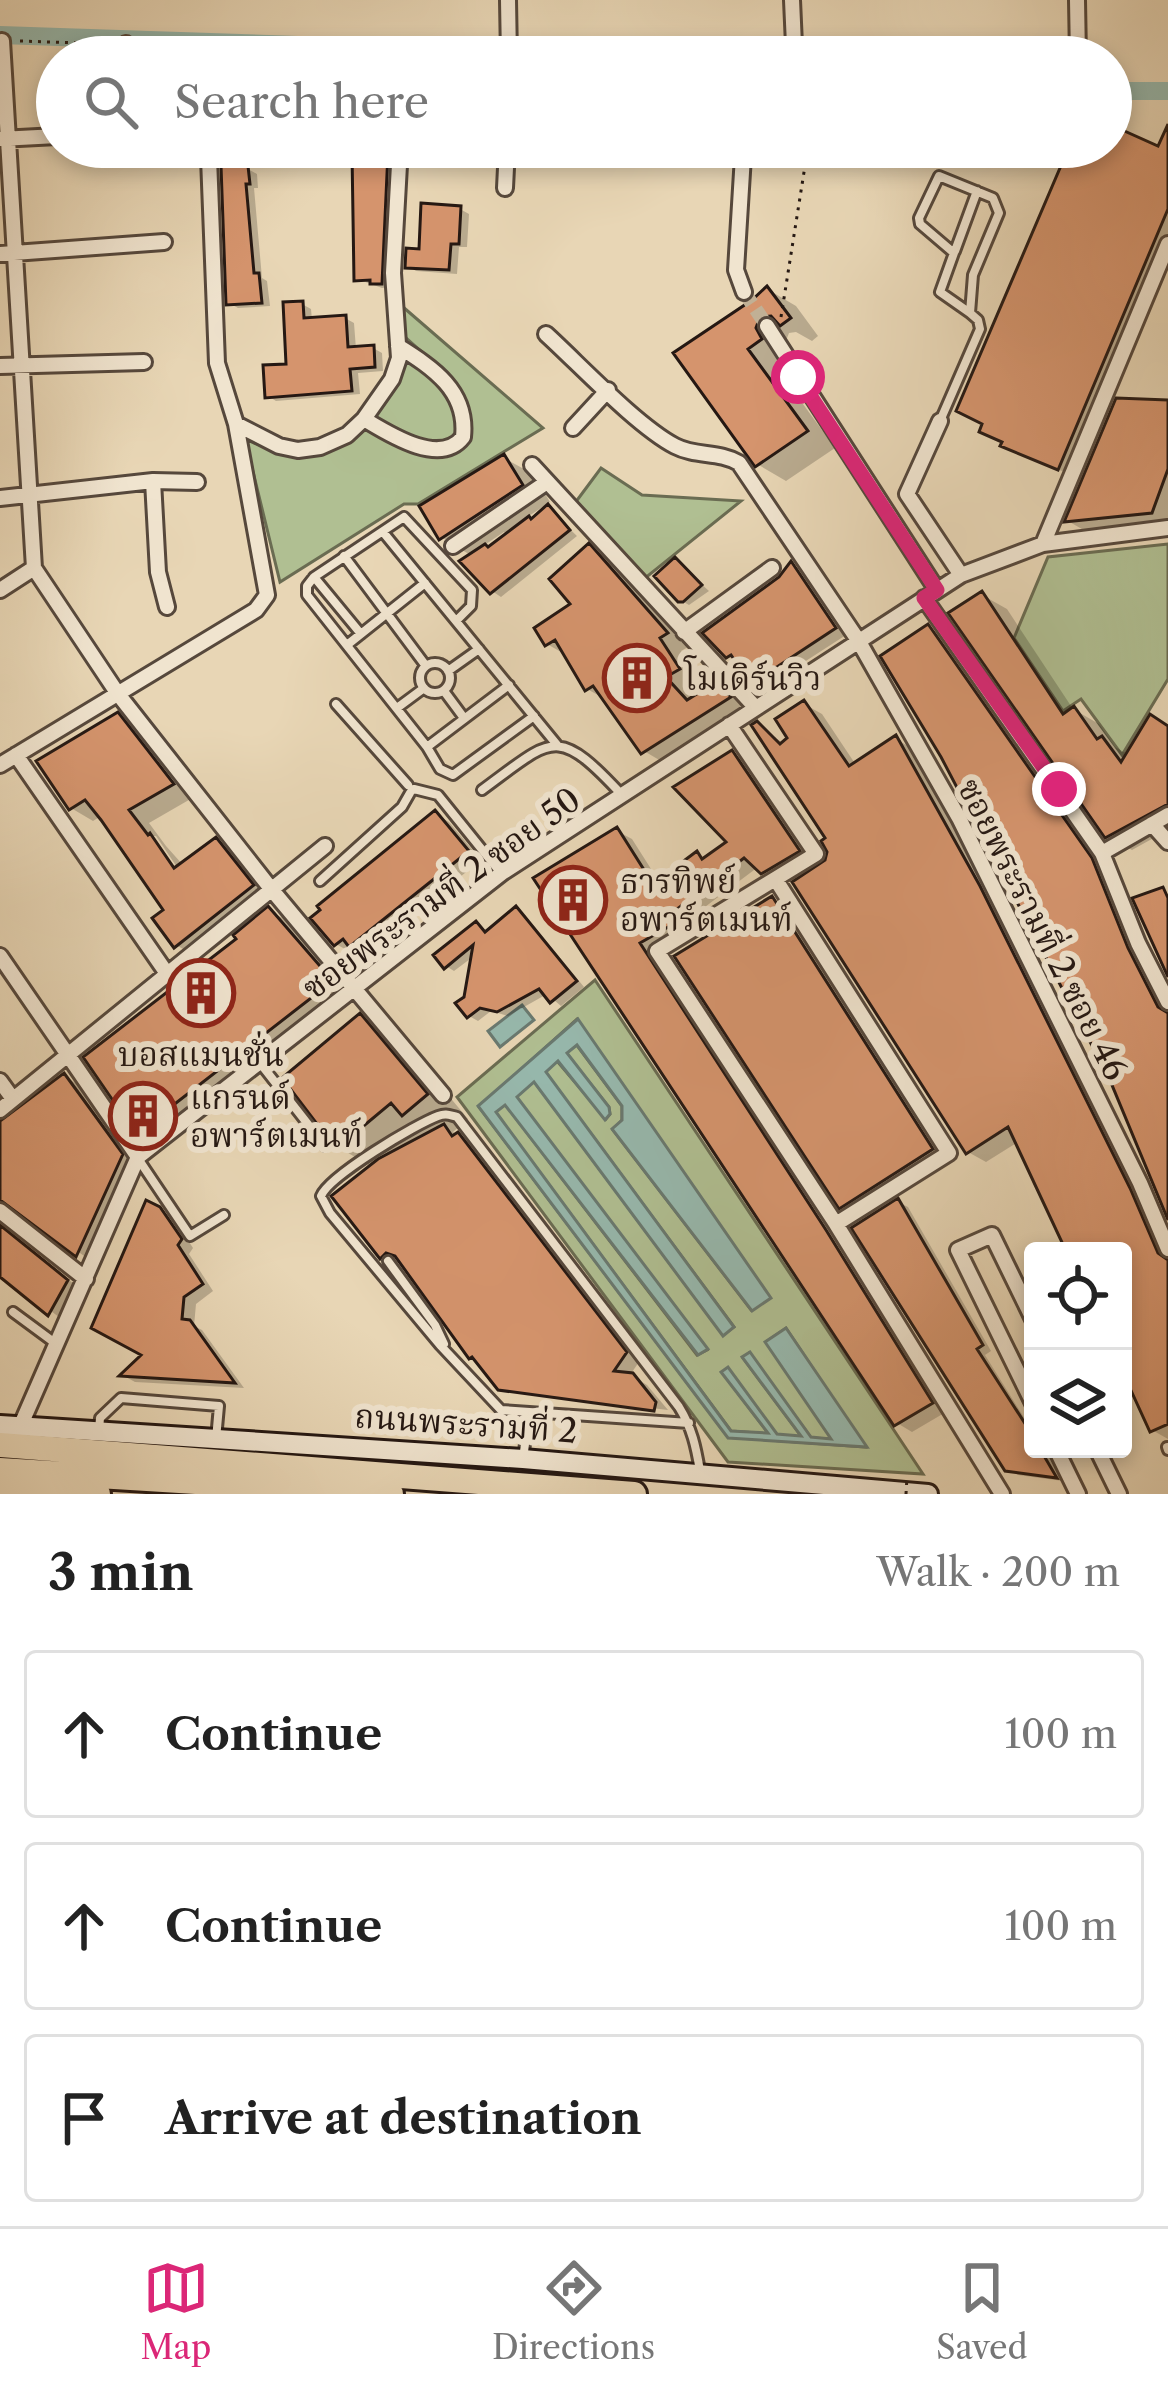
<!DOCTYPE html>
<html lang="en">
<head>
<meta charset="utf-8">
<style>
	body { margin:0; font-family:"Libre Caslon Text","Noto Serif Thai",serif; background:#f6f6f6; color:#222 }
	.controls { position:absolute; right:36px; bottom:36px; display:grid; overflow:hidden; border-radius:12px; box-shadow:0 6px 18px #0003 }
	.controls button { width:108px; height:108px; display:grid; place-items:center; padding:0; border:0; border-bottom:3px solid #e0e0e0; background:#fff; color:#222; font:60px sans-serif }
	.stop { position:absolute; width:36px; height:36px; margin:-27px; border:9px solid #db2777; border-radius:50%; background:#fff }
	.stop.end { background:#db2777; border-color:#fff; box-shadow:0 3px 12px #0008 }
	.list { margin:0; padding:0; list-style:none }
	h2 { display:flex; justify-content:space-between; align-items:center; height:156px; margin:0; padding:0 48px; font-size:51px }
	h2 small { font-size:39px; font-weight:400; color:#767676 }
	.list li { display:grid; grid-template-columns:78px 1fr auto; gap:36px; align-items:center; box-sizing:border-box; height:168px; margin:0 24px 24px; padding:0 24px; border:3px solid #e0e0e0; border-radius:12px }
	.list b { display:block; font-size:45px; white-space:nowrap }
	.list em { font-size:39px; font-style:normal; color:#767676 }
	.icon { flex:none; width:66px; height:66px; fill:none; stroke:currentColor; stroke-width:2; stroke-linecap:round; stroke-linejoin:round }
	.map { position:relative; flex:none; width:1168px; height:1494px; overflow:hidden }
	.search { position:absolute; background:#fff; box-shadow:0 6px 18px #0003; left:36px; right:36px; top:36px; height:132px; display:flex; align-items:center; gap:30px; box-sizing:border-box; padding:0 42px; border-radius:66px; color:#767676; font-size:45px }
	.sheet { height:732px; background:#fff }
	nav { display:flex; justify-content:space-around; align-items:center; box-sizing:border-box; height:168px; border-top:3px solid #e0e0e0; background:#fff; font-size:33px; color:#767676 }
	nav a { display:grid; justify-items:center; gap:6px }
	nav .on { color:#db2777 }
	.map>svg:first-child { display:block }
	.green { fill:#b0bf92; stroke:#6a6c52; stroke-width:3; fill-rule:evenodd }
	.water { fill:#97b9ae; stroke:#697970; stroke-width:3 }
	.shadow { fill:#0003; fill-rule:evenodd }
	.lines { fill:none; stroke-linecap:round; stroke-linejoin:round }
	.canal { stroke:#97b9ae; stroke-width:18 }
	.building { fill:#d5946d; stroke:#251813; stroke-width:3 }
	.street-tunnel { stroke:#c1b095; stroke-width:14; stroke-dasharray:14 7; stroke-linecap:butt }
	.lane-casing { stroke:#56483c; stroke-width:14 }
	.street-casing { stroke:#56483c; stroke-width:20 }
	.secondary-casing { stroke:#251813; stroke-width:24 }
	.highway-casing { stroke:#251813; stroke-width:30 }
	.path { stroke:#251813; stroke-width:3; stroke-dasharray:3 6; stroke-linecap:butt }
	.lane { stroke:#f0e4cf; stroke-width:8 }
	.street { stroke:#f0e4cf; stroke-width:14 }
	.secondary { stroke:#f0e4cf; stroke-width:18 }
	.highway { stroke:#e8d6b5; stroke-width:24 }
	.path-bridge { stroke:#251813; stroke-width:3; stroke-dasharray:3 6; stroke-linecap:butt }
	.route { stroke:#db2777; stroke-width:15 }
	.labels { text-anchor:middle; stroke-width:12; stroke-linejoin:round; paint-order:stroke }
	.poi-label { font-size:33px; fill:#251813; stroke:#f0e4cf; text-anchor:start }
	.street-label { font-size:33px; fill:#251813; stroke:#f0e4cf }
</style>
</head>
<body>
<div class="map">
<svg width="1168" height="1494" viewBox="0 0 1168 1494">
	<rect width="100%" height="100%" fill="#e8d6b5"/>
	<filter id="stains"><feTurbulence type="fractalNoise" baseFrequency=".00167" numOctaves="4"/><feColorMatrix values="0 0 0 0 .2 0 0 0 0 .09 0 0 0 0 .02 0 0 0 .5 -.17"/></filter>
	<radialGradient id="worn" r=".72"><stop offset=".6" stop-color="#630" stop-opacity="0"/><stop offset="1" stop-color="#630" stop-opacity=".3"/></radialGradient>
	<path class="green" d="M403,307L543,428L418,504H404L280,582L245,439C290,460 328,462 368,427L423,450L468,439C479,389 435,366 403,335Z
		M409,362C436,371 474,417 449,442L417,440L375,417L404,364Z
		M601,468L642,495L741,501L644,579L575,503Z
		M1168,544V679L1122,755L1081,699L1063,711L1014,638L1048,557Z
		M595,980L923,1474L728,1462L457,1097ZM577,1019L752,1311L613,1130L622,1120V1106L576,1044L566,1053L609,1107L610,1114L606,1119L557,1061L545,1072L734,1327L723,1335L534,1081L516,1097L707,1350L697,1355L505,1104L495,1112L731,1431L769,1434L722,1372L777,1435L802,1437L743,1358L749,1353L811,1438L832,1439L766,1342L786,1328L865,1447L728,1437L479,1107Z"/>
	<path class="water" d="M522,1005L534,1020L500,1047L488,1031Z
		M578,1019L771,1298L752,1311L612,1129L622,1120V1106L577,1045L567,1053L609,1107L610,1114L605,1120L558,1061L546,1072L734,1327L723,1336L534,1082L517,1097L708,1349L698,1355L505,1105L496,1112L731,1431L768,1433L721,1372L728,1367L777,1434L801,1436L742,1357L750,1352L811,1437L831,1439L765,1342L786,1328L867,1447L728,1438L478,1106Z"/>
	<path class="shadow" d="M1111,129L1160,150L1168,132V255L1074,476L1019,453L1072,147H1111Z
		M388,155L396,160L391,287L382,288L357,279Z
		M248,169L257,174L258,188H254L262,278L267,281L270,306L238,308L229,303Z
		M460,209L469,214L467,247H459L457,274L416,271L408,266Z
		M767,289L796,306L818,336L812,341L796,332L789,333L784,346L790,356L776,367L835,448L786,481L757,464L678,354Z
		M302,304L311,309L312,320L345,318L354,323L356,349L373,348L382,353L383,371L358,373L360,394L276,401L268,396L289,367Z
		M1168,404V523L1087,532L1068,521Z
		M504,458L533,474L550,502L526,518L533,522L548,508L577,536L501,597L492,591L472,556L441,537ZM504,532L507,536L489,550L483,546Z
		M589,547L611,559L688,647L681,651L700,682L685,691L694,699L716,685L739,698L750,711L666,764L644,751L607,700L587,689L568,656L547,644L575,605Z
		M676,561L709,591L689,605L680,600Z
		M792,565L803,571L846,635L764,688L753,682L740,663L728,656Z
		M982,595L1007,609L1073,709L1099,724L1115,747L1129,755L1168,728V830L1132,850L1107,836Z
		M929,628L946,638L1109,871L1168,1004V1206Z
		M804,704L822,714L856,765L896,739L913,749L997,899L1168,1250V1439L1152,1430L1123,1367V1251H1069L1018,1142L986,1162L968,1152L828,862L829,839L757,724L784,744Z
		M118,716L141,729L194,797L149,823L166,846L183,865L216,840L238,853L274,899L263,908L291,922L350,993L157,1143L138,1132L257,920L253,915L199,958L176,945L167,911L101,816L93,821L71,808ZM148,836H156L185,879L180,882Z
		M732,754L747,762L813,860L778,881L758,867L685,922L690,931L653,952L841,1242L946,1412L912,1432L897,1423L538,879L617,831L632,839L660,883L697,854L706,860L731,842Z
		M435,814L449,822L481,860L366,953L356,947L350,952L336,944Z
		M773,899L781,904L940,1154L850,1211L842,1206Z
		M516,910L525,915L584,987L561,1006L547,994L508,1016L491,1011L478,1021L469,1016L466,998L474,956L454,971L446,966L476,924L488,933Z
		M361,1017L403,1041L468,1119L453,1132L472,1143L639,1362L630,1375L647,1385L668,1410L505,1391L471,1357L401,1260L396,1265L382,1257L372,1167L338,1147Z
		M64,1076L81,1086L139,1166L95,1264L20,1209L7,1215L10,1233L84,1292L67,1323L0,1273V1081L14,1108L0,1124Z
		M898,1202L908,1207L991,1351L985,1355L1033,1432V1449H1043L1063,1481L1018,1475L1007,1468Z
		M159,1209L173,1217L193,1248L189,1254L213,1291L196,1304L194,1326L202,1330L244,1388L135,1382L124,1376L146,1355Z"/>
	<g class="lines">
		<path class="canal" d="M0,35L534,53L730,52L814,57
			M1111,91H1168"/>
	</g>
	<path class="building" d="M1168,124V209L1058,470L1000,446L1002,442L979,432L982,424L956,411L1069,147H1111V125L1158,146Z
		M388,152L382,284H370V280L354,281L352,153Z
		M221,166H248L250,184H246L254,273H259L262,303L226,305Z
		M421,203L461,206L459,244H451L449,270L405,268L406,248L419,249Z
		M767,286L791,318L780,326L771,316L760,317L756,328L762,339L748,349L808,431L755,467L673,353L752,300Z
		M303,301L304,318L346,315L348,347L374,345L375,367L350,369L352,391L265,398L263,365L286,364L283,302Z
		M1116,398L1168,400V469L1152,513L1064,522Z
		M504,454L523,485L439,540L419,506Z
		M548,504L570,530L490,594L459,561L485,544L488,547L529,516L531,519Z
		M589,543L668,633L660,638L680,669L666,677L687,700L716,682L731,697L641,754L593,686L585,691L555,640L545,646L534,628L570,604L549,579Z
		M675,557L702,585L683,602H678L654,576Z
		M791,561L836,628L751,684L731,655L726,658L702,633L779,577Z
		M982,591L1063,714L1074,706L1097,739L1102,736L1121,762L1150,714L1168,726V804L1105,838L948,613Z
		M928,624L1092,858L1128,948L1158,1007L1168,1013V1220L1109,1078L941,757L880,656Z
		M804,700L849,766L896,735L980,886L1130,1188L1158,1253L1168,1260V1424L1150,1432L1123,1373V1251H1066L1008,1127L966,1154L792,882L825,860L827,852L821,841L825,838L751,725L757,721L780,744L787,738L775,719Z
		M118,712L174,784L129,810L148,835L150,833L174,868L216,837L254,885L174,948L152,918L163,910L101,820L85,800L69,810L36,761Z
		M732,750L800,851L761,874L744,858L672,913L677,922L640,943L826,1230L933,1403L894,1426L533,878L617,827L653,884L697,851L702,859L726,842L673,787Z
		M435,810L469,851L349,947L343,939L334,946L310,918L320,910L317,906Z
		M1163,887L1168,898V977L1132,898Z
		M772,896L933,1149L839,1209L674,956Z
		M268,906L333,981L136,1134L83,1057L236,939L233,935Z
		M516,906L577,981L550,1003L539,989L497,1012L480,1008L467,1018L455,1003L464,997L473,945L444,969L433,955L476,921L485,932Z
		M360,1013L428,1094L402,1116L391,1103L336,1149L282,1078Z
		M64,1073L123,1154L76,1257L0,1200V1121Z
		M444,1124L452,1136L458,1132L627,1352L614,1371L633,1373L656,1402L654,1411L498,1390L472,1357L469,1359L395,1256L386,1253L380,1259L331,1196L378,1159Z
		M898,1198L983,1345L977,1349L1033,1436V1449H1040L1057,1478L1005,1471L851,1228Z
		M146,1200L160,1207L182,1239L178,1245L203,1284L184,1297L182,1319L190,1320L235,1383L119,1376L141,1355L91,1328Z
		M0,1225L68,1280L48,1316L0,1277Z"/>
	<g class="lines">
		<path class="street-tunnel" d="M744,292L767,326"/>
		<g class="lane-casing">
			<path id="lane" d="M955,251L977,191
				M940,421L980,329L978,320L970,313L973,275L999,213L993,198L939,176L919,218L920,224L954,253L940,292L970,313
				M383,532L558,746
				M344,556L426,666
				M314,577L361,634
				M456,621L471,606L472,590L404,517L314,577L307,586V595L427,747L509,685
				M347,645L425,583
				M420 678a15 15 0 1 1 30 0a15 15 0 1 1-30 0Z
				M448,671L479,649
				M444,691L464,718
				M336,704L408,785
				M397,708L424,688
				M427,747L440,769L453,775L534,716
				M414,789L438,795L500,872
				M482,790C553,738 556,724 622,795
				M320,881L402,807L410,793
				M260,1063L325,1146
				M139,1160L190,1236L224,1215
				M388,1261L435,1325L444,1344
				M13,1312L55,1343
				M689,1423L501,1410L440,1345L330,1213L321,1196C329,1176 416,1124 438,1116C446,1113 449,1115 457,1117L679,1407C692,1428 696,1447 700,1471
				M99,1430L100,1418L121,1398L219,1406L216,1439
				M1167,1447L1168,1450
				M523,1459L529,1414"/>
		</g>
		<g class="street-casing">
			<path id="street" d="M508,0L509,57
				M792,0L794,45
				M1077,0L1078,57
				M2,41L34,568L118,694L272,890L443,1095
				M126,44L127,57
				M0,139L57,136
				M743,156L736,270L744,292
				M505,188L507,147
				M0,254L164,242
				M767,326L937,590
				M546,334C580,365 637,426 675,446C696,457 719,451 739,463L858,640L959,818L1140,1183L1168,1249
				M0,366L144,362
				M364,419C389,434 440,467 463,437C468,391 433,368 398,346
				M940,421L907,494L961,575
				M236,424L279,446L298,450L320,447L347,435L364,419L392,379L399,358L393,273L400,147
				M573,428L608,390
				M532,465L756,708
				M153,481L158,572L167,607
				M0,498L153,481L197,482
				M1043,544L1168,244
				M453,546L547,482
				M0,590L34,568
				M924,598L1102,853L1138,943L1168,1002
				M684,632L772,568
				M729,725L816,854L657,951L836,1224L1002,1494
				M16,755L168,975
				M0,765L256,610L267,595L236,424L217,363L209,158L202,147
				M1152,824L1168,842
				M1102,853L1168,815
				M776,880L949,1153L836,1224
				M0,956L138,1157
				M0,1081L13,1099
				M0,1110L325,846
				M0,1211L86,1279
				M1033,1319L992,1235L958,1250L1033,1403
				M20,1427L138,1157L502,873L961,575L1043,544L1168,528
				M1056,1449L1078,1494
				M1097,1449L1119,1494"/>
		</g>
		<g class="secondary-casing">
			<path id="secondary" d="M0,1425L523,1459L928,1494"/>
		</g>
		<g class="highway-casing">
			<path id="highway" d="M0,1445L634,1494
				M0,1470L391,1494
				M0,1487L98,1494"/>
		</g>
		<path class="path" d="M20,41L112,44
			M140,44L251,43L402,57
			M781,317L808,147"/>
		<use href="#lane" class="lane"/>
		<use href="#street" class="street"/>
		<use href="#secondary" class="secondary"/>
		<use href="#highway" class="highway"/>
		<path class="path-bridge" d="M906,1494L907,1477"/>
	</g>
	<g class="lines">
		<path class="route" d="M798,377L937,590L924,598L1059,789"/>
	</g>
	<defs>
		<g id="building-ring" transform="scale(3.45)"><circle r="9.5" fill="#f0e4cf" stroke="#8f2418" stroke-width="1.5"/><path d="M-4-6H4V6H1V3H-1V6H-4ZM-2.5-4.3h1.7v1.8h-1.7ZM.8-4.3h1.7v1.8H.8ZM-2.5-1h1.7V.8h-1.7ZM.8-1h1.7V.8H.8Z" fill="#8f2418"/></g>
	</defs>
	<g fill-rule="evenodd">
		<use href="#building-ring" x="637" y="678"/>
		<use href="#building-ring" x="573" y="900"/>
		<use href="#building-ring" x="201" y="993"/>
		<use href="#building-ring" x="143" y="1116"/>
	</g>
	<g class="labels">
		<g class="poi-label">
			<text x="684" y="690">โมเดิร์นวิว</text>
			<text x="620" y="893">ธารทิพย์<tspan x="620" dy="38">อพาร์ตเมนท์</tspan></text>
			<text x="201" y="1066" text-anchor="middle">บอสแมนชั่น</text>
			<text x="190" y="1109">แกรนด์<tspan x="190" dy="38">อพาร์ตเมนท์</tspan></text>
		</g>
		<g class="street-label">
			<text transform="translate(441 893) rotate(-36)" y="12">ซอยพระรามที่ 2 ซอย 50</text>
			<text transform="translate(1043 929) rotate(63)" y="12">ซอยพระรามที่ 2 ซอย 46</text>
			<text transform="translate(466 1423) rotate(4)" y="12">ถนนพระรามที่ 2</text>
		</g>
	</g>
	<rect width="100%" height="100%" filter="url(#stains)"/>
	<rect width="100%" height="100%" fill="url(#worn)"/>
</svg>
<div class="controls">
<button><svg class="icon" aria-label="locate" viewBox="0 0 24 24"><circle cx="12" cy="12" r="6"/><path d="M12 2v4M12 18v4M2 12h4M18 12h4"/></svg></button>
<button><svg class="icon" aria-label="layers" viewBox="0 0 24 24"><path d="M12 4l9 5-9 5-9-5zM3 14l9 5 9-5"/></svg></button>
</div>
<div class="stop" style="left:798px;top:377px"></div>
<div class="stop end" style="left:1059px;top:789px"></div>
<div class="search"><svg class="icon" aria-label="search" viewBox="0 0 24 24"><circle cx="10" cy="10" r="6"/><path d="M15 15l6 6"/></svg>Search here</div>
</div>
<section class="sheet">
<h2>3 min<small>Walk · 200 m</small></h2>
<ul class="list">
<li><svg class="icon" aria-label="ahead" viewBox="0 0 24 24"><path d="M12 20V5M6 11l6-6 6 6"/></svg><div><b>Continue</b></div><em>100 m</em></li>
<li><svg class="icon" aria-label="ahead" viewBox="0 0 24 24"><path d="M12 20V5M6 11l6-6 6 6"/></svg><div><b>Continue</b></div><em>100 m</em></li>
<li><svg class="icon" aria-label="arrive" viewBox="0 0 24 24"><path d="M6 21V4h12l-3 4 3 4H6"/></svg><div><b>Arrive at destination</b></div></li>
</ul>
</section>
<nav>
<a class="on"><svg class="icon" aria-label="map" viewBox="0 0 24 24"><path d="M3 6l6-2 6 2 6-2v14l-6 2-6-2-6 2zM9 4v14M15 6v14"/></svg>Map</a>
<a><svg class="icon" aria-label="directions" viewBox="0 0 24 24"><path d="M12 3l9 9-9 9-9-9zM9 14v-3h6M13 9l2 2-2 2"/></svg>Directions</a>
<a><svg class="icon" aria-label="saved" viewBox="0 0 24 24"><path d="M7 4h10v16l-5-4-5 4z"/></svg>Saved</a>
</nav>
</body>
</html>
